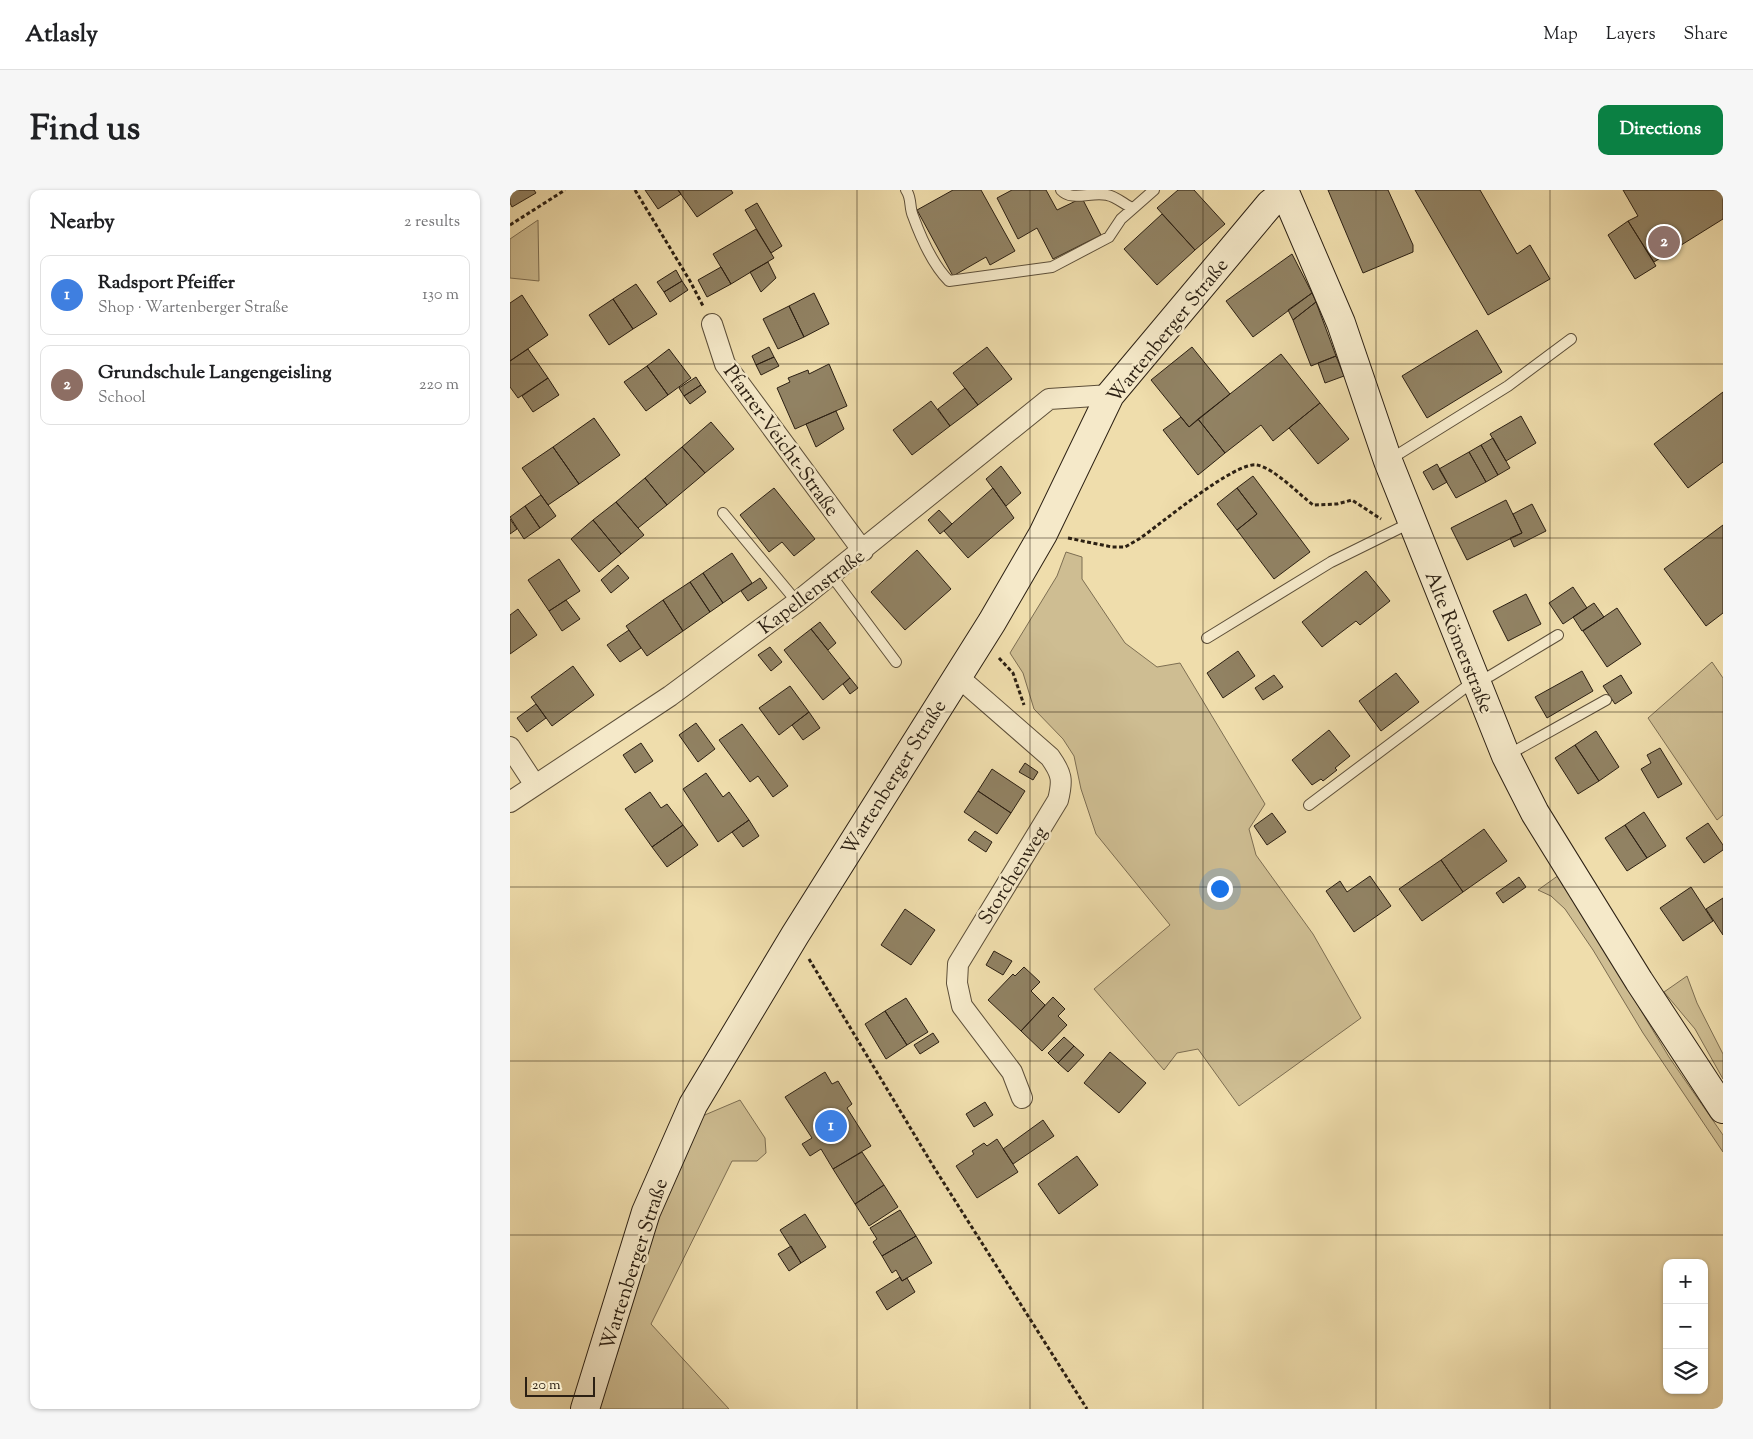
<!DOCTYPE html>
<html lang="en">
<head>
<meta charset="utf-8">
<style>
	body { margin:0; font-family:"Sorts Mill Goudy",serif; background:#f6f6f6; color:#202124 }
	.controls { position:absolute; right:15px; bottom:15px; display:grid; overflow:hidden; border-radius:10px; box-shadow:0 1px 4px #0004 }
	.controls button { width:45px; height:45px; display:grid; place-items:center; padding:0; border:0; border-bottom:1px solid #e0e0e0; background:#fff; color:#202124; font:25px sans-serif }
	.scale { position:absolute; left:15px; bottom:12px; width:70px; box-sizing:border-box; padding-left:5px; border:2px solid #2c2013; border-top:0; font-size:14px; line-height:18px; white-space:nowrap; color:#2c2013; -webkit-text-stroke:4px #f5e9c9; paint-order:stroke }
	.you { position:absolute; left:709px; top:698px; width:18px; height:18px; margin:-12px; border:4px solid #fff; border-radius:50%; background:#1a73e8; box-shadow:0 0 0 8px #1a73e833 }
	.badge { display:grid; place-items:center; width:32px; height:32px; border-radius:50%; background:#0b8043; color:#fff; font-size:16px; font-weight:700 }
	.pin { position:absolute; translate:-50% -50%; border:2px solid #fff; box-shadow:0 1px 5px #0006 }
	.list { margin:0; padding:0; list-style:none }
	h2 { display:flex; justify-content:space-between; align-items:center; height:65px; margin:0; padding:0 20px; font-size:21px }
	h2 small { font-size:16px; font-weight:400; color:#757577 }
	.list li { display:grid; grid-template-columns:32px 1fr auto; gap:15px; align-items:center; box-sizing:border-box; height:80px; margin:0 10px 10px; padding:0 10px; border:1px solid #e0e0e0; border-radius:10px }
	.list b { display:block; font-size:19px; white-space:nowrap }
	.list p { margin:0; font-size:16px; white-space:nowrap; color:#757577 }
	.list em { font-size:16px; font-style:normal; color:#757577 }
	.icon { flex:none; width:28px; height:28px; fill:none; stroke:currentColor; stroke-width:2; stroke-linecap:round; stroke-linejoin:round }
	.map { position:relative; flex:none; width:1213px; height:1219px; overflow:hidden; border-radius:10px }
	header { display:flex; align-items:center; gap:30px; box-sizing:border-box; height:70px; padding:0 25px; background:#fff; border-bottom:1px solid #e0e0e0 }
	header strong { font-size:24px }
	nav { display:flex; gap:28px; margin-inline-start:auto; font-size:18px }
	.intro { display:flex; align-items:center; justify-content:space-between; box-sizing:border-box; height:120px; padding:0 30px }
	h1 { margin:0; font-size:35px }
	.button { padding:12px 22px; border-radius:10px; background:#0b8043; color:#fff; font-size:18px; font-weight:700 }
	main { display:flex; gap:30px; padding:0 30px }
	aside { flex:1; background:#fff; border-radius:10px; box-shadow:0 1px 4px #0004 }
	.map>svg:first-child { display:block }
	.green { fill:#cebd92; stroke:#7d6e52 }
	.building { fill:#918263; stroke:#2c2013 }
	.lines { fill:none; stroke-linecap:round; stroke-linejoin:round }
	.lane-casing { stroke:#5d4f39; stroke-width:12 }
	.street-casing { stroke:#5d4f39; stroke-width:22 }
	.secondary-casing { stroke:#2c2013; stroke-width:30 }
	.path { stroke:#2c2013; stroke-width:3; stroke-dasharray:4 2.5; stroke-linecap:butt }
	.lane { stroke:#f5e9c9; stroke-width:10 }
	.street { stroke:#f5e9c9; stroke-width:20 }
	.secondary { stroke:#f5e9c9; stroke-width:28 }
	.grid { fill:none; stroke:#2c2013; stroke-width:1; stroke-opacity:0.55 }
	.labels { text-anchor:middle; stroke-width:5; stroke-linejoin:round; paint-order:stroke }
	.street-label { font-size:20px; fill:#2c2013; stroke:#f5e9c9 }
</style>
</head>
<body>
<header>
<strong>Atlasly</strong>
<nav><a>Map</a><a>Layers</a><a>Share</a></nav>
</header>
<div class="intro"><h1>Find us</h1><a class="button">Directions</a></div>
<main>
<aside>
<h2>Nearby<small>2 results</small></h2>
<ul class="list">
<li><span class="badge" style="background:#3f7fe0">1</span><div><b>Radsport Pfeiffer</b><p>Shop · Wartenberger Straße</p></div><em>130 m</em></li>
<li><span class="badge" style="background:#8d6e63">2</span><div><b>Grundschule Langengeisling</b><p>School</p></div><em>220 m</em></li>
</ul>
</aside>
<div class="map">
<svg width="1213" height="1219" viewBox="0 0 1213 1219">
	<rect width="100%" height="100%" fill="#efddac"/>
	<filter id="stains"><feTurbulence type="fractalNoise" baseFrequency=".004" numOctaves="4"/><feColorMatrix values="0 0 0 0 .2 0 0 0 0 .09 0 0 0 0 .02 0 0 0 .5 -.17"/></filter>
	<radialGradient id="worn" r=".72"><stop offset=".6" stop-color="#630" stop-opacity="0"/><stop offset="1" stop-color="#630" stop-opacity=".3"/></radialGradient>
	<path class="green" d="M28,30L29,91L0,88V49Z
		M556,362L572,367V389L615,453L647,477L670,473L755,614L739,639L746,665L803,744L851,828L729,916L688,859L667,863L654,880L584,799L660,735L586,644L571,599L564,566L553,549L524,519L513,483L500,463L547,386Z
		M1202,472L1213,488V625L1207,630L1138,528Z
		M1049,685L1159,867L1213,945V962L1133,843L1083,760L1055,719L1041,706L1028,700Z
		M1177,786L1187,813L1213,864V889L1185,839L1154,802Z
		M230,910L255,948L256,963L247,971H222L141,1134L219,1219H86L108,1161L143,1038L190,927Z"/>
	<path class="building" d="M0,0H24L26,3L2,17L0,13Z
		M135,0H168L171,4L148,19Z
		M168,0H221L223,3L187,27Z
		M443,0H471L505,61L480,75L476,67L443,86L407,20Z
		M502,0H536L547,20L572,8L591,45L543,69L527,38L508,49L487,8Z
		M668,0H684L715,34L685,60L647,18Z
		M818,0H878L903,55V62L853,83Z
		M905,0H970L1007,64L1020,55L1040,89L978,125Z
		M1113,0H1213V29L1144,72L1118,31L1128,26Z
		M247,13L272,56L261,63L235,20Z
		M652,24L685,60L647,95L614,59Z
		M1118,31L1146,76L1125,89L1098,45Z
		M246,39L264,68L221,94L203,64Z
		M782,64L802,103L743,147L716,111Z
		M258,72L266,88L251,102L240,82Z
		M211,77L221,94L197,107L188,90Z
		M166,80L172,91L154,102L147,92Z
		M172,91L178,100L160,112L154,102Z
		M126,94L147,124L123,139L103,109Z
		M304,103L319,134L294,147L279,116Z
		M802,103L806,112L783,130L778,120Z
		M12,105L38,145L0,171V113Z
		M103,109L123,139L99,155L79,125Z
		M806,112L826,166L801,176L783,130Z
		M279,116L294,147L268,159L253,129Z
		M967,140L992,182L917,228L892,186Z
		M259,157L264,167L246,175L242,166Z
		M477,157L502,189L468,215L443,183Z
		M682,157L720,204L679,237L641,190Z
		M18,159L38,188L8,208L0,197V171Z
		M159,159L181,188L158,205L137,176Z
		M771,164L810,213L763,251L751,235L715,263L688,229Z
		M826,166L834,186L815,193L808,173Z
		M264,167L269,176L251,185L246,175Z
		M319,174L337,216L285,239L267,198L280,192L278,188L298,180L299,184Z
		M137,176L158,205L136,221L114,192Z
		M186,187L191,195L174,206L169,198Z
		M38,188L49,205L23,222L12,206Z
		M191,195L196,202L180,214L174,206Z
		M455,198L468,215L440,236L428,219Z
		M1213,202V272L1178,298L1144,254Z
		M421,211L440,236L402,265L383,240Z
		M810,213L839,249L808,274L779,238Z
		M326,221L334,239L306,257L296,234Z
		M1011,226L1026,253L996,271L980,244Z
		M671,227L679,237L688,229L715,263L688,285L653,240Z
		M84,228L110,265L69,294L43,257Z
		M201,232L224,259L195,283L172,257Z
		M983,248L1000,278L988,285L971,255Z
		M971,255L988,285L976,292L959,262Z
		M43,257L69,294L38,315L12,278Z
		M172,257L195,283L157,315L135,288Z
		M959,262L976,292L946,308L929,279Z
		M927,274L937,292L923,300L913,282Z
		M491,276L511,303L496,316L476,289Z
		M743,286L800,362L764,389L727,340L747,324L727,298Z
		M135,288L157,315L128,338L106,312Z
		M264,298L305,349L284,366L272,352L259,362L230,325Z
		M483,298L504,328L458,368L434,341Z
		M727,298L747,324L727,340L707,314Z
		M31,305L46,326L30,338L15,316Z
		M996,310L1012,343L957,370L941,338Z
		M106,312L134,345L111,364L83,330Z
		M1022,314L1036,341L1004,357L1000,348L1012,343L1003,324Z
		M15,316L30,338L14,349L0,327Z
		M429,320L442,334L430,344L418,330Z
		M0,329L7,339L0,344Z
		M83,330L111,364L89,382L61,349Z
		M1213,335V423L1196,436L1154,379Z
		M407,360L441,399L395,440L361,402Z
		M222,363L242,393L213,413L193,383Z
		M49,369L70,401L39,421L18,390Z
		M108,375L119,388L101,403L91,390Z
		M856,381L880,411L850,435L846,431L812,457L792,432Z
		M193,383L213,413L200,422L180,392Z
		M250,388L257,398L238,411L231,401Z
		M180,392L200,422L173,441L153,410Z
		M1063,397L1077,418L1053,434L1039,413Z
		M1016,404L1031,434L998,451L983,421Z
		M56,410L70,429L52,441L39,421Z
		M153,410L173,441L137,466L116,436Z
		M1084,413L1094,427L1072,441L1063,427Z
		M1107,418L1131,454L1097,477L1073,441Z
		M8,419L27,445L0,464V425Z
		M310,432L326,453L318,460L301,439Z
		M301,439L340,488L313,510L274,460Z
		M119,440L131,458L110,472L97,455Z
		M260,457L272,472L261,481L248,465Z
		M728,461L745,486L713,508L697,483Z
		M63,476L84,505L42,536L21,507Z
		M1072,481L1083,501L1037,528L1025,507Z
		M886,483L909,512L871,541L849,511Z
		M764,485L773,497L753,510L745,498Z
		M1111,485L1122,503L1105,514L1093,496Z
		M340,488L348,498L340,504L333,494Z
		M280,496L299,522L269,545L249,518Z
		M26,514L36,528L17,542L7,528Z
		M299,522L310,538L293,550L282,535Z
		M186,533L205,559L188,572L169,545Z
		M232,534L278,596L263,607L248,586L240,592L209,550Z
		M819,540L840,566L825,578L827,580L813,591L811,589L802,595L782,570Z
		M1086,541L1109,577L1089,591L1065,555Z
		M131,553L143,571L125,583L113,565Z
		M1065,555L1089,591L1068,604L1045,568Z
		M1150,558L1172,594L1148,608L1131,579L1141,573L1137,565Z
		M515,573L528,582L523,590L509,582Z
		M482,579L515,601L501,623L468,601Z
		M196,583L213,607L219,602L239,630L208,652L173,599Z
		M468,601L501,623L487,644L454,622Z
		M140,602L151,618L157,614L173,635L142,657L115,619Z
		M1134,622L1156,656L1137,668L1115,635Z
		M762,623L776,642L757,655L744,636Z
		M239,630L249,646L233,657L222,642Z
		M1198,633L1213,655V660L1194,673L1176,648Z
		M173,635L188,655L157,677L142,657Z
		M1115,635L1137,668L1117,681L1095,648Z
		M974,639L997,671L953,702L931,670Z
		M465,641L482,652L476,662L458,650Z
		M931,670L953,702L912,731L889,699Z
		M860,686L881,716L844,742L816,701L830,691L837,702Z
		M1009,687L1016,697L993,713L986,703Z
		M1181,697L1203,731L1173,751L1150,718Z
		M1213,708V745L1196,719Z
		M395,719L425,740L401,775L371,755Z
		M484,761L502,771L493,785L476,775Z
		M514,777L530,792L521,801L535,815L511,841L478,810L503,784L505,786Z
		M543,807L555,819L548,826L557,835L532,861L511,841Z
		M396,808L418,842L397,855L375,821Z
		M375,821L397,855L376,869L355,834Z
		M423,843L429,852L410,864L404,855Z
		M554,847L564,856L548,873L538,863Z
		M564,856L574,865L558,882L548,873Z
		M600,862L636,893L609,923L574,893Z
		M315,882L322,894L328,891L342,914L337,918L361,956L323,979L311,959L300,966L292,954L302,948L275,907Z
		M475,912L483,925L464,937L456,924Z
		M533,930L544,946L503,974L493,959Z
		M487,949L508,982L467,1008L446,976L464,964L462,961L474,953L477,956Z
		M352,962L374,995L345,1014L323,979Z
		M567,966L588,995L549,1024L528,994Z
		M374,995L388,1017L359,1036L345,1014Z
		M390,1020L406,1046L372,1066L363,1052L367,1049L360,1038Z
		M295,1024L316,1057L291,1073L270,1040Z
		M406,1046L422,1073L392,1091L386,1080L382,1083L372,1066Z
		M281,1056L291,1073L279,1081L268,1064Z
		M390,1087L392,1091L397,1088L405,1102L377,1120L366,1102Z"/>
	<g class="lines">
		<g class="lane-casing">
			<path id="lane" d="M396,0C402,8 399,17 403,26C411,48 422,74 439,91L542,77L599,47L611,29L644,0
				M551,0C562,12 582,1 597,5C605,6 614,14 622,18
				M879,270L998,196L1061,149
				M213,323L287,412
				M321,385L386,472
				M697,448L821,372L902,332
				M996,566L1096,510
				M799,615L964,491L980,486L1048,445"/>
		</g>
		<g class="street-casing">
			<path id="street" d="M202,134L215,174L353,361
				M446,485L540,567C552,584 553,590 548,610L448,774L447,793L452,816L502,882L512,908
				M0,557L25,595
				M0,612L160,506L287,412L539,209L600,205"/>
		</g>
		<g class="secondary-casing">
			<path id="secondary" d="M774,0L831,133L878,271L996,566L1025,623L1129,791L1213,919
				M75,1219L136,1022L183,915L285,745L482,432L533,344L600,205L760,14L775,2"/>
		</g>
		<path class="path" d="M125,0L180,91L193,116
			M0,35L55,0
			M558,348L602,357H615L629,349C651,334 725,271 747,275C764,278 790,305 803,315L827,314L842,310L871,329
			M489,468L503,483L514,515
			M299,769L425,979L577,1219"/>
		<use href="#lane" class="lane"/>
		<use href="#street" class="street"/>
		<use href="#secondary" class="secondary"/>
	</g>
	<path class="grid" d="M173,0V1219M347,0V1219M520,0V1219M693,0V1219M866,0V1219M1040,0V1219M0,174H1213M0,348H1213M0,522H1213M0,697H1213M0,871H1213M0,1045H1213"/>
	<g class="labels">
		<g class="street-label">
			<text transform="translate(657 140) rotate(-51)" y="7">Wartenberger Straße</text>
			<text transform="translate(272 250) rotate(54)" y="7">Pfarrer-Veicht-Straße</text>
			<text transform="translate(301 401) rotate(-37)" y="7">Kapellenstraße</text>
			<text transform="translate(950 452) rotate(68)" y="7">Alte Römerstraße</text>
			<text transform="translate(383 587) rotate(-58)" y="7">Wartenberger Straße</text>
			<text transform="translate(502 685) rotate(-58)" y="7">Storchenweg</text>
			<text transform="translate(123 1074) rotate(-72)" y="7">Wartenberger Straße</text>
		</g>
	</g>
	<rect width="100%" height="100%" filter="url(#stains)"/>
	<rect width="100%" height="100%" fill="url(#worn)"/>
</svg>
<div class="controls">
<button>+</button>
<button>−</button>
<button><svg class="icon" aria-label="layers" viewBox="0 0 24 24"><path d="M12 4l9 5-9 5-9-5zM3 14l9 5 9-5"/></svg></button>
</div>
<div class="scale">20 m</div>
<div class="you"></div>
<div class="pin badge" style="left:321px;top:936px;background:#3f7fe0">1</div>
<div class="pin badge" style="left:1154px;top:52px;background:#8d6e63">2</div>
</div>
</main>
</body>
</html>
